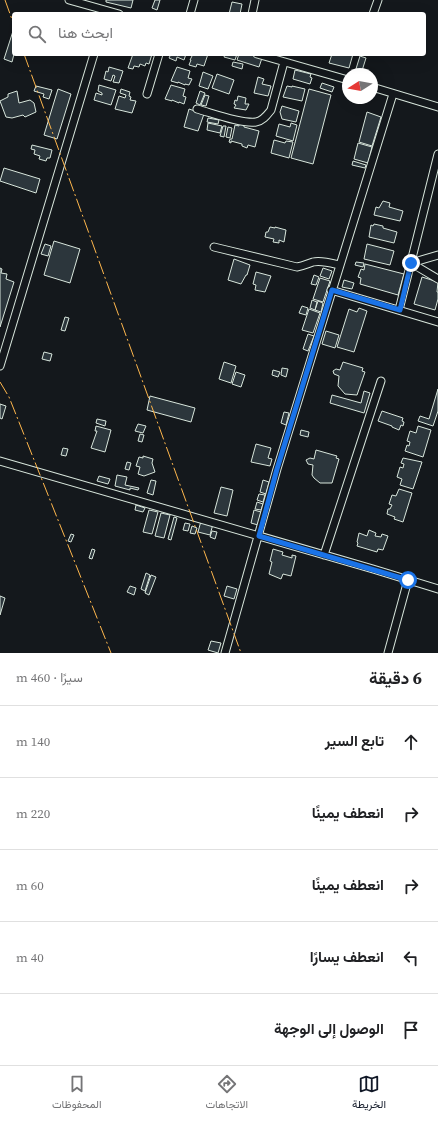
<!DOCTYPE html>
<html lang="ar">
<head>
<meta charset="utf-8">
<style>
	body { margin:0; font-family:"Source Serif 4",Vazirmatn,serif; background:#f2f2f2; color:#202124; direction:rtl }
	.compass { position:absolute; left:342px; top:68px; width:36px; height:36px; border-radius:50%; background:#fff; box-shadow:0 4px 16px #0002; rotate:259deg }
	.stop { position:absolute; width:12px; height:12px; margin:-9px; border:3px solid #1a73e8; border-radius:50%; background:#fff }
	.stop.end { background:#1a73e8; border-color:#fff; box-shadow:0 1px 4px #0008 }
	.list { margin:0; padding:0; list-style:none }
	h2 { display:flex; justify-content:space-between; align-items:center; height:52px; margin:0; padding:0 16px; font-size:17px }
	h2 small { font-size:13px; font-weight:400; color:#757577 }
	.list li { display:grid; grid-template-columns:26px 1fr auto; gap:12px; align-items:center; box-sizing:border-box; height:72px; padding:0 16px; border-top:1px solid #e0e0e0 }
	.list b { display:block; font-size:15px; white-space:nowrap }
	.list em { font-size:13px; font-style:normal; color:#757577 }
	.icon { flex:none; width:22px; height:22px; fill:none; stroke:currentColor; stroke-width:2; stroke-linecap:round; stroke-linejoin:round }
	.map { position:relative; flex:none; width:438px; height:653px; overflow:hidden; direction:ltr }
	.search { position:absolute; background:#fff; box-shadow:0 4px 16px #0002; left:12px; right:12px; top:12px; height:44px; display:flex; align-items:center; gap:10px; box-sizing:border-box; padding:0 14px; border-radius:4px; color:#757577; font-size:15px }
	.sheet { height:412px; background:#fff }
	nav { display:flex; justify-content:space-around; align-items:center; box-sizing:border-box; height:56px; border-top:1px solid #e0e0e0; background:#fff; font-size:11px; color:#757577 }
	nav a { display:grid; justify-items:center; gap:2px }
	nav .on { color:#111827 }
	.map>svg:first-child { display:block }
	.building { fill:#2c363c; stroke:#d8e6dc }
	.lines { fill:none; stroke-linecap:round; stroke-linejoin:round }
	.minor-casing { stroke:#d8e6dc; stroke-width:9 }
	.minor { stroke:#14181c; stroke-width:7 }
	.power { stroke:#ffb74d; stroke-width:1; stroke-dasharray:14 3 2 3; stroke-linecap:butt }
	.route { stroke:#1a73e8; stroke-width:5 }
</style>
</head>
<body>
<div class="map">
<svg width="438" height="653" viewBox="0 0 438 653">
	<rect width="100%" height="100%" fill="#14181c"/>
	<path class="building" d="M106,0H133L131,8L106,2Z
		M155,0H160L157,10L152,8Z
		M232,2L242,4L240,14H229Z
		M14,28V54L12,62L4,59Z
		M133,54H152L149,64L146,63L145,66L140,64L139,67L134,66L133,69L128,68Z
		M171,54H186L184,60L177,57L176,61L169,58Z
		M193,54H208L204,66L197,64L196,67L189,65L191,60H190Z
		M225,54H237L235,60L224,57Z
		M239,54H250L262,58L259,67L237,60Z
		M332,54H353L349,68L329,63Z
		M360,56L366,58L361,74L355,72Z
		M233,62L243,64L242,69L232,66Z
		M109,67L123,71L119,83L113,82L115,76L113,75L111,81L104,79L106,71L108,72Z
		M177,67L190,71L188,78L192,79L189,85L185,84V85L178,82V83L171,81Z
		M295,70L311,74L310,77L312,78L310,84L293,79Z
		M203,72L213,76L208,89L199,86Z
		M217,74L234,80L229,94L212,88Z
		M258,77L264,79L262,84L271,86L268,96L254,93Z
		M322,83L334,87L332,92L320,88Z
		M99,85L116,90L111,105L94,100L96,93L102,95V93L98,91Z
		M171,85L185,89L183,96L186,97L184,104L179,102V103L172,100V101L165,99Z
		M36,86L52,90L49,99L43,97L44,94L34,91Z
		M287,86L292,87V86L305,89L302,101L283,97Z
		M58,89L71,94L57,139L44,135Z
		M121,89L130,92L129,96L131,97L130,100L136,101L132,113L115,109L119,96L125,98L126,95L120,93Z
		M309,89L331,95L313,164L291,158Z
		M17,91L19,103L30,100L34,103L36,112L25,117L23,115L12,118L6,117L0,101L8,97V94Z
		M200,91L205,93L200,105L196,103Z
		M205,95L209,96L206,106L201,105Z
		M238,96L246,98L245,104H249L246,110L234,108L236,105L234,104L235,100L237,101Z
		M282,106L299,111L296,122L282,119L280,112Z
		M189,109L204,114L198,131L184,127Z
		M367,112L381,117L372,146L359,142Z
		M208,118L219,120L218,124L207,122Z
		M208,123L222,126L220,133L207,130Z
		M291,123L297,125L293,141L276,136L279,124L290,127Z
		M239,124L244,125V127L259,131L255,147L248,145L247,148L242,146V144L231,141V143L229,142L230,139H232L235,125L239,126Z
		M223,126H226L224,137L220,136Z
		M228,127L232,128L230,138L226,137Z
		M274,140L285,143L286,141L293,142L289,158L271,153Z
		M358,143L372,147L368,163L354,159Z
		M32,145L52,150L50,158H47L46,161L39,159L40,156L34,154L35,150L31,149Z
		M353,161L366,165L365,168L352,165Z
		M4,168L40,179L36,193L0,181Z
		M383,201L390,203L389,207L403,211L400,221L374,215L376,207L379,208Z
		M374,224L383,226V228L397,232L394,243L369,237L371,225L373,226Z
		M270,227L275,228V227L286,230L284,242L279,240V243L273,242L274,239L265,237L266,232H268Z
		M54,241L80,249L70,283L44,275Z
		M45,244L51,246L48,256L41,254Z
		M367,244L394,251L390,265L364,259Z
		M234,259L250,265L247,275H246L241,284L228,280Z
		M356,262L364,263L363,267L355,265Z
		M365,264L404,274L398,295L360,284L361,278L358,277L361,269L364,270Z
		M0,268L2,269L1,273L7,274L6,279L14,282L0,327Z
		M323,268L332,271L329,279L320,276Z
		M256,272L271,276L265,292L255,290L256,285L253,284Z
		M314,275L319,277L316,285L311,284Z
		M422,277L438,282L437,292H438V299L435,310L414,304Z
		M320,278L330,281L323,302L313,299Z
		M344,280L354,283L352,289L342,287Z
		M312,300L317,302L315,310L310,308Z
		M318,301L323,303L321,312L315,310Z
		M302,306L308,308L306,315L299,313Z
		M359,308L367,311L354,352L337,347L349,309L357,312Z
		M309,309L320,313L313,333L302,330Z
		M65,317L69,318L65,331L61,330Z
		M326,331L339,335L335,348L322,344Z
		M308,334L314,336L308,351L303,349Z
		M44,352L52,354L50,361L42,359Z
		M224,362L236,366L231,383L219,379Z
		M343,362L363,368L362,371L365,372L357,395L345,394L338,386L339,376L334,374L333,371L336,369L340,370Z
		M282,368L288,369L286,377L281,375Z
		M273,370L280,372L278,377L272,375Z
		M236,372L245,375L241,387L232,384Z
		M438,389V411L433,426L418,421L420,416L429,419Z
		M364,391L370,393L364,413L330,403L332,395L361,403Z
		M150,396L195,408L191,422L147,410Z
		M0,404L6,406L2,419L0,418Z
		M382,411L403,418L402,421L404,422L403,426L401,425L399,430L392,427V426L378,421Z
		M284,412L289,413L286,425L281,423Z
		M97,419L106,421L105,426L96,423Z
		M138,424L146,426L143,433L135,431Z
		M96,426L111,430L105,452L91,448L97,431H95Z
		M418,426L431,430L423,457L405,451L407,445L409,446L410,442L407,441L410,431L416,433Z
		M301,430L309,432L308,437L300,435Z
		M140,434L144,435L142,442L138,441Z
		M256,444L271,448L268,458L272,459L270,466L251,462Z
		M63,448L68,449L66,456L61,455Z
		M316,450L337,456L336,458L339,459L332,483H320L314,478L312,475L313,465L308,464L306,460L310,458L314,459Z
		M143,456L153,459L152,463L155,472L144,476L138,474L140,467L136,466L139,457L143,458Z
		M403,458L422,462L413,489L400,485L402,479L397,477L400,467L403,468L404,464L401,463Z
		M127,462L131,463L129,470L125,469Z
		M117,475L127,477L125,485L139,488L138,490L130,488V490L115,486Z
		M99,476L110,479L108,484L97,481Z
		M151,480L156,481L153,495L147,493Z
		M263,480L269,482L266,494L260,492Z
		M221,487L233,490L227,516L214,513Z
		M399,489L412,493L403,522L394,519L395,517L387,514L388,509H390L392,505L389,504L392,495L396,496Z
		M259,494L265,495L263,502L257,500Z
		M257,502L263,504L261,510L255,509Z
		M136,505L145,508L143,512L135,510Z
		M149,510L158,512L152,534L143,532Z
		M254,510L261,512L258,525L251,523Z
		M161,513L170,515L164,538L155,536Z
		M174,517L177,518L171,540L168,539Z
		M201,521L213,524L210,535L198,532Z
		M185,523L190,524L188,531L183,530Z
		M192,526L197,528L195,534L190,533Z
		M369,530L376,533L375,536L381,537L382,534L388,536L383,550L378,549L377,552L357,546L358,543L357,542L359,533L367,536Z
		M212,531L217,532L215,539L210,537Z
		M71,534L74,535L71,542L68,541Z
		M92,549L95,550L92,559L89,558Z
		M273,549L283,552L282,555L292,558V555L296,556L291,576L283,574L281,579L269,574L272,562L270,561Z
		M146,573L150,575L145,591L141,589Z
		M151,575L156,577L149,595L145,593Z
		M130,586L136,588L134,595L127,592Z
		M227,586L237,589L234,599L224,596Z
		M0,596L5,598L0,615Z
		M211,641L221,643L218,653L208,650Z"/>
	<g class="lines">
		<g class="minor-casing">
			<path id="minor" d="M69,0L119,14
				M190,14L194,0
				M252,14L255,0
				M373,14L378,0
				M257,54L348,80
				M372,87L438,107
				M147,94L159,54
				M197,109C212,113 241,124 256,122C263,121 267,115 271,110L284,62
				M214,247L297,267C303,266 307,264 313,262C321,260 331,263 339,265
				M411,263L438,279
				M411,263L438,255
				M331,290L438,322
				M399,310L438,154
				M0,366L94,54
				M0,461L373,569L438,589
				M324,555L381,381
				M225,653L277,469L393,94
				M388,653L408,580"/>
		</g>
		<use href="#minor" class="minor"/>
		<path class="power" d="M5,0L14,25
			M24,54L241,653
			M0,382L9,397L111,653"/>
	</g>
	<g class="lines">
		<path class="route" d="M408,580L259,536L277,469L332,290L400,310L411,263"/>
	</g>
</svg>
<svg class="compass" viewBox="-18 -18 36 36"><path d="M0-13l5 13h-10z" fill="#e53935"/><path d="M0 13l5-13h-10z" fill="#757577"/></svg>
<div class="stop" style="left:408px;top:580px"></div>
<div class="stop end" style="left:411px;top:263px"></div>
<div class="search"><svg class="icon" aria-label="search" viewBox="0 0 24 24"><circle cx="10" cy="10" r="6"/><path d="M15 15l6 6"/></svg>ابحث هنا</div>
</div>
<section class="sheet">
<h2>6 دقيقة<small>سيرًا · 460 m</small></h2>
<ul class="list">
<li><svg class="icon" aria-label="ahead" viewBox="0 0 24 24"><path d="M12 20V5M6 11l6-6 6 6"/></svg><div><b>تابع السير</b></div><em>140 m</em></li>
<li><svg class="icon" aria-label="right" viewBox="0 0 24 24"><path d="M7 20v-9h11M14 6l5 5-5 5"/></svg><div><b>انعطف يمينًا</b></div><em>220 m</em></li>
<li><svg class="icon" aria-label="right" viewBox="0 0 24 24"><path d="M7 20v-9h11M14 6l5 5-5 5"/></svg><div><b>انعطف يمينًا</b></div><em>60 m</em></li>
<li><svg class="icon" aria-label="left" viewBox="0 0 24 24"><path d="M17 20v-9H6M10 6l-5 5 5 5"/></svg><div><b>انعطف يسارًا</b></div><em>40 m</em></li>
<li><svg class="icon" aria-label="arrive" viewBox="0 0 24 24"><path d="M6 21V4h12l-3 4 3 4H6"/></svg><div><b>الوصول إلى الوجهة</b></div></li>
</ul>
</section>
<nav>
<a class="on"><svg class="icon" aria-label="map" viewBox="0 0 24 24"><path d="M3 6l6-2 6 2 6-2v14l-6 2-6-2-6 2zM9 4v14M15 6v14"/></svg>الخريطة</a>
<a><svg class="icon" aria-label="directions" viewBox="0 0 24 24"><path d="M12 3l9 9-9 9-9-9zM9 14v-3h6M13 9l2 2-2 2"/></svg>الاتجاهات</a>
<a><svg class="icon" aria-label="saved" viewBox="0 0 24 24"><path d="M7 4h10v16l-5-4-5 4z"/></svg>المحفوظات</a>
</nav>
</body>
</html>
